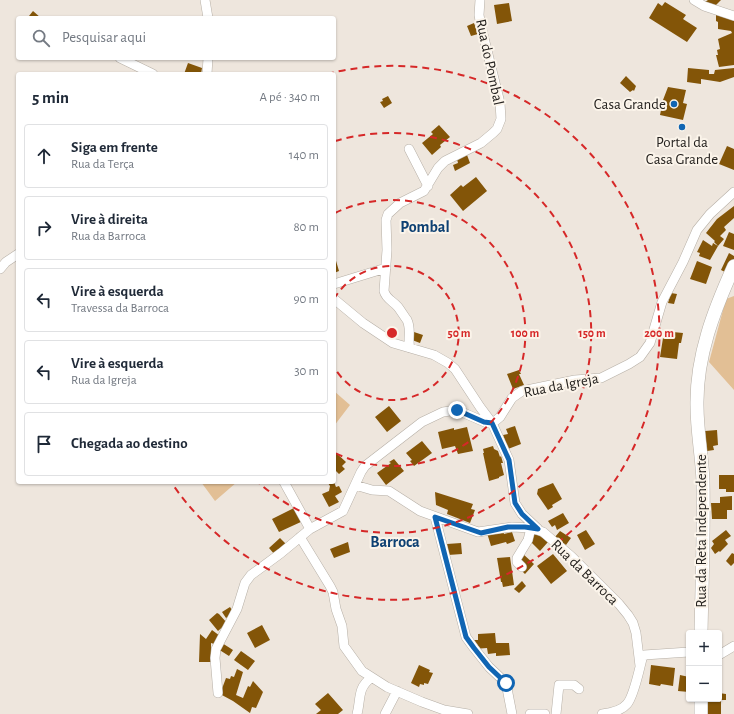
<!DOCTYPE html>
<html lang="pt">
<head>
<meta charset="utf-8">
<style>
	body { margin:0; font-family:"Alegreya Sans",sans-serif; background:#f6f6f7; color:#1f2937 }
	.controls { position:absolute; right:12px; bottom:12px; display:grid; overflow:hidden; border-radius:4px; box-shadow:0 1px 3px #0004 }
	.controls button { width:36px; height:36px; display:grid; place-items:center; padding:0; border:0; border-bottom:1px solid #e0e1e3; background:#fff; color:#1f2937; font:20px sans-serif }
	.stop { position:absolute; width:12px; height:12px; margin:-9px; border:3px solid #1065b3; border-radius:50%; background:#fff }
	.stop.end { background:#1065b3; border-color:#fff; box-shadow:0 1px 4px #0008 }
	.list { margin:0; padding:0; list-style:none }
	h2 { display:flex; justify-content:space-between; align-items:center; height:52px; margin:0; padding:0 16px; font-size:17px }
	h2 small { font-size:13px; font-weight:400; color:#747a83 }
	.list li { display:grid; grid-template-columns:26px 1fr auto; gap:12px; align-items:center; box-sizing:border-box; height:64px; margin:0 8px 8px; padding:0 8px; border:1px solid #e0e1e3; border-radius:4px }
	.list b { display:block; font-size:15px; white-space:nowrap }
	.list p { margin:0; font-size:13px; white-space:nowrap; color:#747a83 }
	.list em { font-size:13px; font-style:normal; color:#747a83 }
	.icon { flex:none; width:22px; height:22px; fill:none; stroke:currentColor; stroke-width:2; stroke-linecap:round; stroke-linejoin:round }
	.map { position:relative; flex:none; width:734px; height:714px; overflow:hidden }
	.search { position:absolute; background:#fff; box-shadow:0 1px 3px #0004; left:16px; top:16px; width:320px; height:44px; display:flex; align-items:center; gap:10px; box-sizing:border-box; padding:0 14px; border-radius:4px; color:#747a83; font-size:15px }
	.panel { position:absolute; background:#fff; box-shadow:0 1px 3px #0004; left:16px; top:72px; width:320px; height:412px; border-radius:4px }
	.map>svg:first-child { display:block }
	.green { fill:#e2bf95 }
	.building { fill:#835508 }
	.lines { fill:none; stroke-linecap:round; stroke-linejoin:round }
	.street-casing { stroke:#b6afa6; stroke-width:10 }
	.secondary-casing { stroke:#b6afa6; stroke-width:14 }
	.street { stroke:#fff; stroke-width:9 }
	.secondary { stroke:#fff; stroke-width:13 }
	.route { stroke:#1065b3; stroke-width:5 }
	.ring { fill:none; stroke:#d62828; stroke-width:2; stroke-dasharray:7 5 }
	.poi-dot { fill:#1065b3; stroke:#fbf4ea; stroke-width:1.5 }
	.labels { text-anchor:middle; stroke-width:4; stroke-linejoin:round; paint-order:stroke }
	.street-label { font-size:15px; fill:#25221f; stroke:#fbf4ea }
	.poi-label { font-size:15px; fill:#25221f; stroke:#fbf4ea; text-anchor:end }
	.neighbourhood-label { font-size:16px; font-weight:bold; fill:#0e4173; stroke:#fbf4ea }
	.centre { fill:#d62828; stroke:#fbf4ea; stroke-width:2 }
	.ring-label { font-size:12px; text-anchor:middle; font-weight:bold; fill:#d62828; stroke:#fbf4ea; stroke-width:4; stroke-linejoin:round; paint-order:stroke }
</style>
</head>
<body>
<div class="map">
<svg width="734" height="714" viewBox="0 0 734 714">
	<rect width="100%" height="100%" fill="#eee6dd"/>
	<path class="green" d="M734,296V390L709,362L726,299Z
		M334,391L350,405L334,426Z
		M201,482H237L215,501Z"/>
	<path class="building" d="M708,0H721L713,8L705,2Z
		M665,2L686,15L683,19L697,28L687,42L649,18L658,3L662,6Z
		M509,3L512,21L497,24L494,5Z
		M33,11L41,18H32L29,16Z
		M716,12L734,18V65L719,67L716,55H718L717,50L720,49L718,39L732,33L731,31L718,29V22L716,21Z
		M474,23L478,34L471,36L467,26Z
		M188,63L202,68L201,74H184Z
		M688,68L709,70V74H714L715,70L734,68V77L720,82L701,79V84L687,82Z
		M626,76L636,86L634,91L633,90L630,92L620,83Z
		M668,87L686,90L683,103L687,104L683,120L660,115L663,100Z
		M388,96L392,103L384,108L380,102L383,101L382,99Z
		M439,125L450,137L440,145L441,147L432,155L422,143L433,134L431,132Z
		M727,146L734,149V170L719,164Z
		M467,155L470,163L455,171L453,165L458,163L457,159Z
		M476,177L487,191L463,211L450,195L461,185L463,187Z
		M734,206V218L724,227L726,230L720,236L724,239L718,246L714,242L715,241L706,233L717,219Z
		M729,232L734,234V250L723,246Z
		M703,240L712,246L713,243L718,246L710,260L699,256L700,253L697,252Z
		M729,253L734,256V259L727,273L721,270Z
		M334,254L339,271L334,273Z
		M697,261L712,267L706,284L690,279Z
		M671,293L677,294L674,304L668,303Z
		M414,332L423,335L420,343L412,340Z
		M673,332L683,333L681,343H679L677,359L660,357L663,338L672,339Z
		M519,370L521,374H519L524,385L513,389L507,374Z
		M389,406L401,421L387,432L375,417Z
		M515,426L521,444L508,449L503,435L508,434L506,429Z
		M467,427L473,451L458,454L455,446L442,449L438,432L454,428V430Z
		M717,430L718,445L713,446L714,450L707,451L705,431Z
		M422,441L432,453L414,466L410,461L412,460L406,453Z
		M493,446L494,449L498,451L500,457L501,456L503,463H501L504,475L499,477V478L489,481L483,453H484L483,449Z
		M334,451L346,462L342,466L345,469L339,474L334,469Z
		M394,459L404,471L386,485L377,473L391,463L389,462Z
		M719,475H734V492H726V489H719Z
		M331,482H334L336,487L339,486L342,492L335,496L339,502L329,507L322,494L329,491L330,486L328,483Z
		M553,483L562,499L552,505L553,507L548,510L537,494L538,489Z
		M435,492L473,504L471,509L475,510L470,523L447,514L448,510L436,505Z
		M732,496V510H727V519H712L711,503H720V497Z
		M296,507L303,521L279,532L272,519Z
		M563,513L569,523L557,530L555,525L552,527L548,521Z
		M503,529L504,534L512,532L515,541L507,544L506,542L491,546L487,533Z
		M586,530L595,544L585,550L577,535Z
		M726,530L731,536L725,540L728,544L720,552L719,551L715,554L711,548L714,544L712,541Z
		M560,531L571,538L566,545L555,537Z
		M536,533L548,542L540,551L529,540Z
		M280,538L287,545L275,555L269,548Z
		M348,542L350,552L334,558L330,549Z
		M461,543L462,554L448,555L447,544Z
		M732,553L734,554V563L731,566L726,561Z
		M523,554L534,564L525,574L522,571L519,560Z
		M553,554L567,571L551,584L537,566Z
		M510,557L514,585L503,587L502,582H501L497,558Z
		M522,581L526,586L519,593L514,589Z
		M230,607L234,613L226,618L222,612Z
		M217,613L219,614L227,623L218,631L209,620Z
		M262,625L270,640L255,648L247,633Z
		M212,630L220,636L214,644L211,643V662H199L200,634L206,639Z
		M495,633L496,643H509L510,655L496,656V653L488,654L487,648L474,649L473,640H478V634Z
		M222,643L233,650L229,656L218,649Z
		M241,651L255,661L248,670L234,660Z
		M419,665L430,670L429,672L433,673L428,684L424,683V685L420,684L419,687L411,683Z
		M651,665L675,668L673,686L661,684L660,686L649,684Z
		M237,669L243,672L236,695L243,698L248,686L250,687L253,681L263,692L256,708L252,707L250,713L233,701L220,694L226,678L230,679L231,676L234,677Z
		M680,675L689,677V692L678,691Z
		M328,693L343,710L338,714H316L321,710L315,704Z
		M719,693L726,694V700H721V714H706L707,699H719Z"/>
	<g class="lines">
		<g class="street-casing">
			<path id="street" d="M205,0L208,18
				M694,0L704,6L734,16
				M120,58L153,74
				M207,74L208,58
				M409,149L428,186
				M0,269L6,262L18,254
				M334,284L386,268
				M334,299L363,323L393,343L434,355L448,363L455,369L480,407L492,423L509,460L515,503L522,514L538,529
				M410,348C407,339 412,330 407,320C404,316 401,311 398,307C393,301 386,299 384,291L387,250L386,220L388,214L400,203L424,191L438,168L445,161L481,143L493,133L497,129L501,119L500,103L481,26L479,15L480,0
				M284,482L310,529
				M355,485L372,490L389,491L420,511L478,532L512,527L531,528L543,532L572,557L619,604L628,615L633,623L636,633L640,666
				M435,517L466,637L474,648L489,667L506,683L512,714
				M300,537L330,586L333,592L336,609L342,626L344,646L362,671L387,687L422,702L444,710L468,714
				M522,567L517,562V558L528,540L531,528
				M719,655L734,646
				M218,693L215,658L216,649L237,609L245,583L251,575L281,553L310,529L343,511L361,472L365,466L422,422L443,412L457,410L487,423L494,422L500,417L512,398L522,391L575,380L601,378L629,364L640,357L650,343L662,302L683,262L697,230L710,214L734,192
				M357,714C361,700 357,688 371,678
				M385,714L397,691
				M530,714H545
				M556,714L559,685H574L579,689
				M602,714C611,713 621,711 627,704C634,696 639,670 642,659L644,655L689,652"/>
		</g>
		<g class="secondary-casing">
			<path id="secondary" d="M701,633C702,583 704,532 703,481C702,456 697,431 697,406C696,356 714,310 734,266
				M701,699V714"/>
		</g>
		<use href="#street" class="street"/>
		<use href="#secondary" class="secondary"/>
	</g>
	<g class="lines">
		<path class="route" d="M457,410L484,422L492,423L509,460L515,503L522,514L538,529L525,527H508L481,533L435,517L466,637L474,648L489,667L506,683"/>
	</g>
	<g class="ring">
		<path d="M334 299A67 67 0 1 1 334 367"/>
		<path d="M335 213A133 133 0 1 1 335 453"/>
		<path d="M335 141A200 200 0 1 1 259 483"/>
		<path d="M327 74A267 267 0 1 1 171 482"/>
	</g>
	<g class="poi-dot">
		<circle cx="674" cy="104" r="4"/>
		<circle cx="682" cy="127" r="4"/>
	</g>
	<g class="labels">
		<g class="street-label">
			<text transform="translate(490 62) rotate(78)" y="5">Rua do Pombal</text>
			<text transform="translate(561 385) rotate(-11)" y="5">Rua da Igreja</text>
			<text transform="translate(701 531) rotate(-90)" y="5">Rua da Reta Independente</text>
			<text transform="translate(585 572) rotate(44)" y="5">Rua da Barroca</text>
		</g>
		<g class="poi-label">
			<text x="666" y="109">Casa Grande</text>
			<text x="682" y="147" text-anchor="middle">Portal da<tspan x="682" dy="17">Casa Grande</tspan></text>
		</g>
		<g class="neighbourhood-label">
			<text x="425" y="232">Pombal</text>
			<text x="395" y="547">Barroca</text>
		</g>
	</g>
	<circle cx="392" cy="333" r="6" class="centre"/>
	<g class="ring-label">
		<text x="459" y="337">50 m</text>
		<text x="525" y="337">100 m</text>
		<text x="592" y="337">150 m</text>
		<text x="659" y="337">200 m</text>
	</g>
</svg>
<div class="controls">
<button>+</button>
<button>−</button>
</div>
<div class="stop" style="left:506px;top:683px"></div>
<div class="stop end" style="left:457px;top:410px"></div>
<div class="search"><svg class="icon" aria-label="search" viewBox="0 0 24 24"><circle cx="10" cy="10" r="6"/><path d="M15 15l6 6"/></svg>Pesquisar aqui</div>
<section class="panel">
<h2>5 min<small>A pé · 340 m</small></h2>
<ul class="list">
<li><svg class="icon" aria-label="ahead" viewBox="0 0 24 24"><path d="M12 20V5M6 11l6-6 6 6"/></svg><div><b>Siga em frente</b><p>Rua da Terça</p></div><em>140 m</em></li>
<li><svg class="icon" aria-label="right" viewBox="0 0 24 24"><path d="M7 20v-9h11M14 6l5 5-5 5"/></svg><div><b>Vire à direita</b><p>Rua da Barroca</p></div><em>80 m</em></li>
<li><svg class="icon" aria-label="left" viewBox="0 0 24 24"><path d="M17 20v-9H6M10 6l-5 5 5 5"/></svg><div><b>Vire à esquerda</b><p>Travessa da Barroca</p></div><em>90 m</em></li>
<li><svg class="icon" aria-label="left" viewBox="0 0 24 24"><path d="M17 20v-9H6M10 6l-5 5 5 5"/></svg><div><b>Vire à esquerda</b><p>Rua da Igreja</p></div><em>30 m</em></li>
<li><svg class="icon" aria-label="arrive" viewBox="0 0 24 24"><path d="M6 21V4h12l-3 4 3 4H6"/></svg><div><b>Chegada ao destino</b></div></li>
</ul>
</section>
</div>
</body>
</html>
